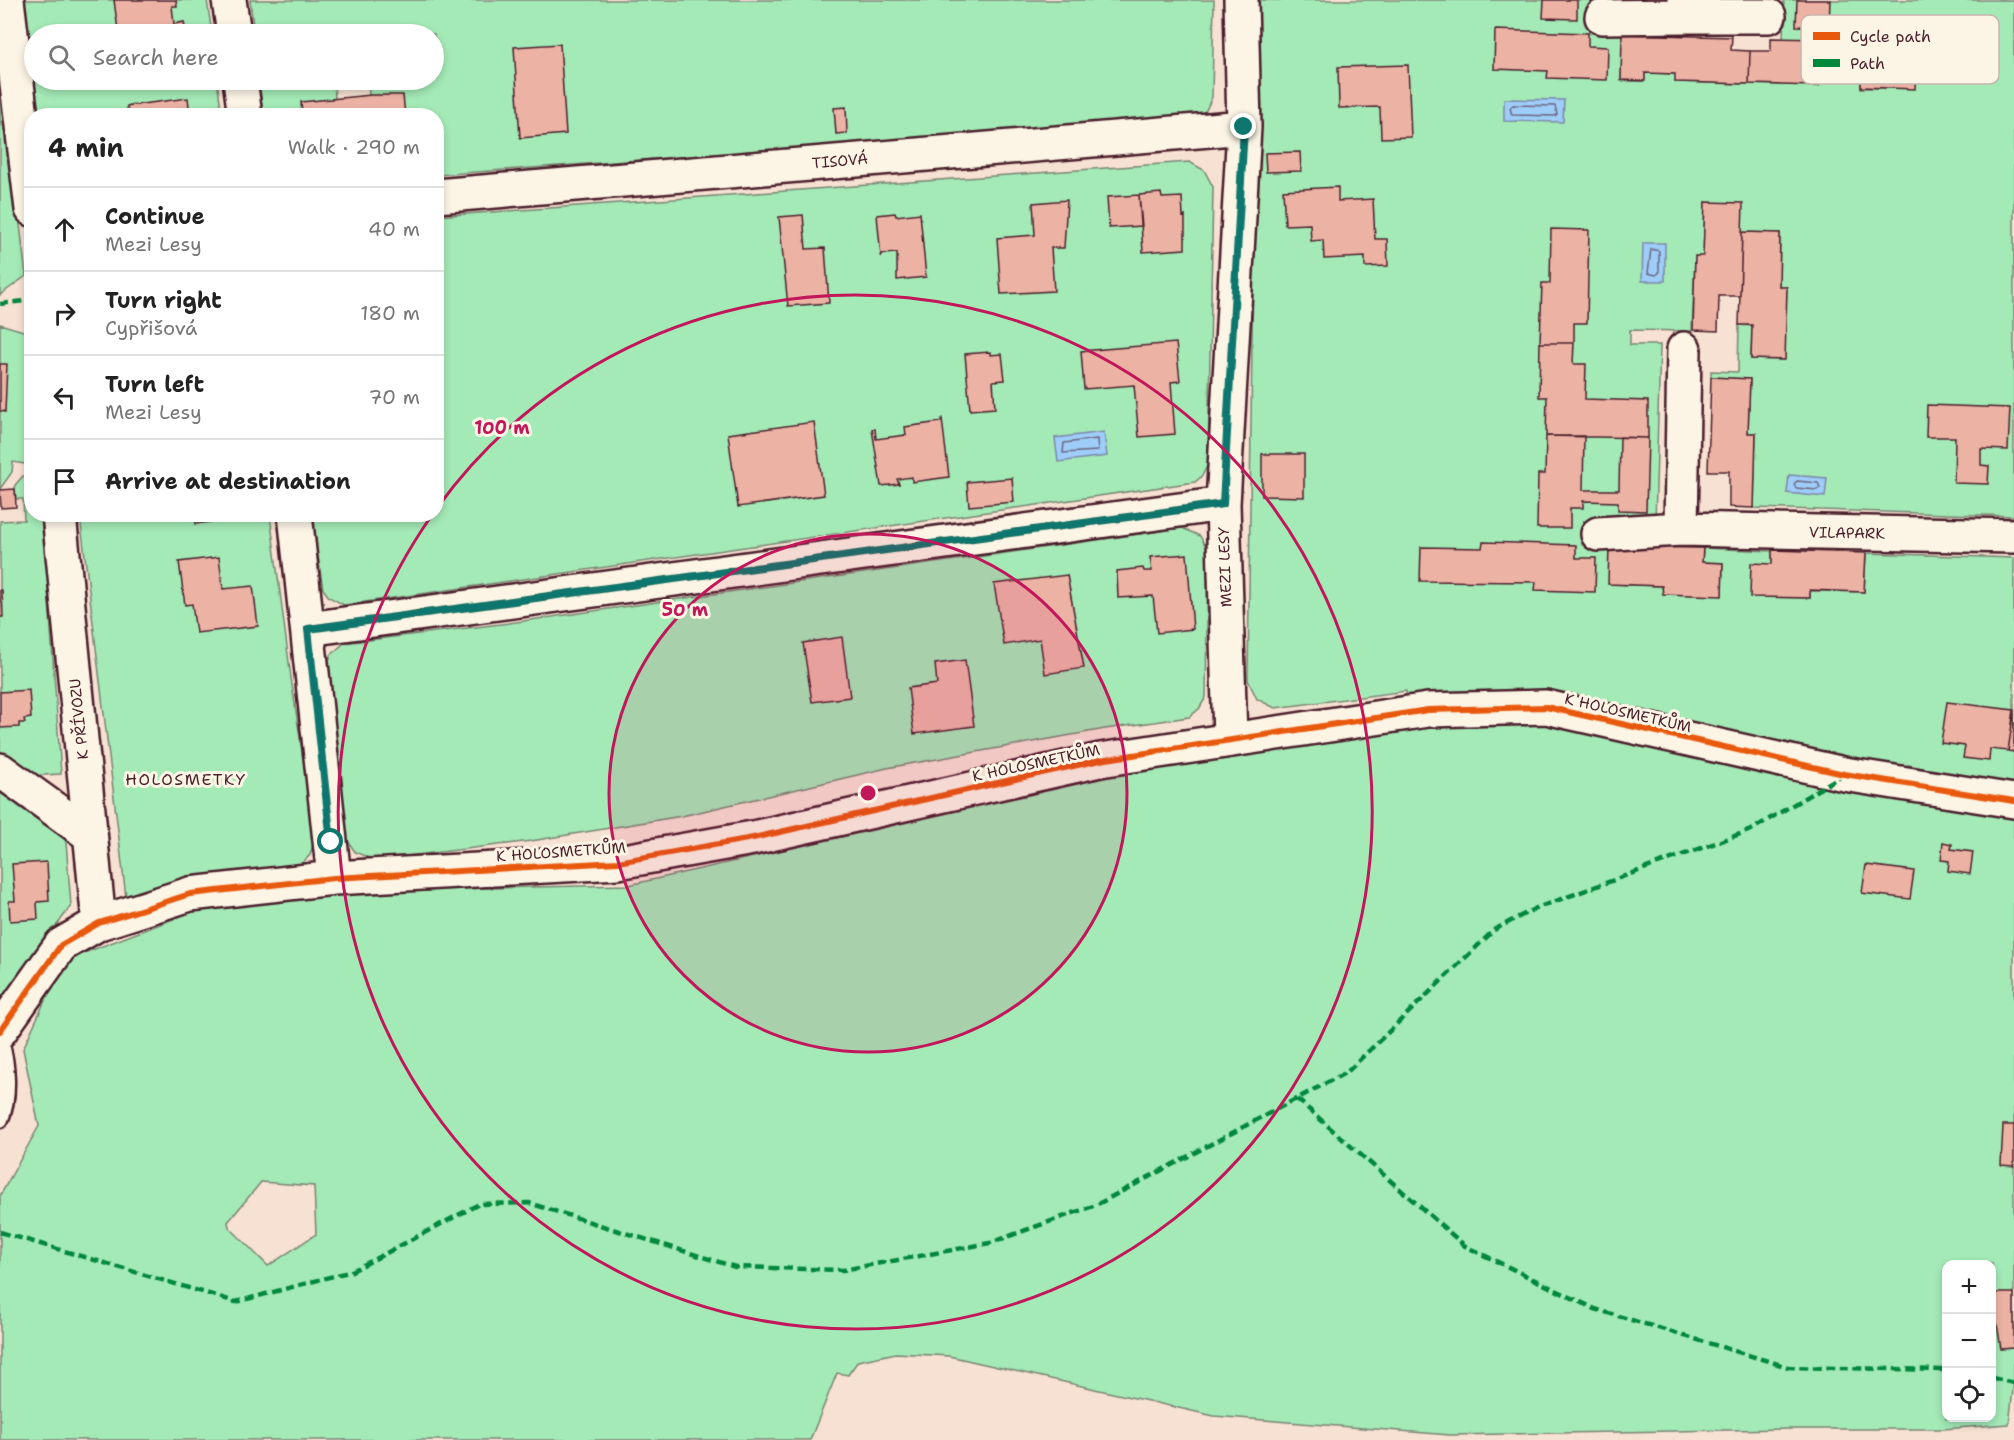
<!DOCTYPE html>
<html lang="en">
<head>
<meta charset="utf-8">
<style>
	body { margin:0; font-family:"Shantell Sans",sans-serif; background:#f6f6f6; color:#222 }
	.controls { position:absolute; right:18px; bottom:18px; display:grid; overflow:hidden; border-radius:12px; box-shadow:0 3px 9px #0003 }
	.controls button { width:54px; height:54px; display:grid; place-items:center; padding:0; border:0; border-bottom:2px solid #e0e0e0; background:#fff; color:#222; font:30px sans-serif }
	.stop { position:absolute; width:18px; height:18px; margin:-14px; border:4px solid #0f766e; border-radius:50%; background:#fff }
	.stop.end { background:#0f766e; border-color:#fff; box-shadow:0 2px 6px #0008 }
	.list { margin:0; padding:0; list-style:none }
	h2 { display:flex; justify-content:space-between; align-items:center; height:78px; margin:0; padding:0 24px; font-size:26px }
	h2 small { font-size:20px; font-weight:400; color:#767676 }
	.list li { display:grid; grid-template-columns:39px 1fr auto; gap:18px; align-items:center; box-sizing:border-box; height:84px; padding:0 24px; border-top:2px solid #e0e0e0 }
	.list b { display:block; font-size:22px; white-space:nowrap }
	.list p { margin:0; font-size:20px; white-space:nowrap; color:#767676 }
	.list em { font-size:20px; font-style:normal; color:#767676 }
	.icon { flex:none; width:33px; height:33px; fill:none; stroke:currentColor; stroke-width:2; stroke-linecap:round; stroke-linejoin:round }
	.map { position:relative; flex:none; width:2014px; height:1440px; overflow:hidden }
	.search { position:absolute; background:#fff; box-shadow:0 3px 9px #0003; left:24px; top:24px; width:420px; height:66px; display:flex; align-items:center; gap:15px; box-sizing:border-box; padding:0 21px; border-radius:33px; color:#767676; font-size:22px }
	.panel { position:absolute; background:#fff; box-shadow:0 3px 9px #0003; left:24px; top:108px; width:420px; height:414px; border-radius:24px }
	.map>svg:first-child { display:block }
	.green { fill:#a4eab7; stroke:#778471; stroke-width:1.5; fill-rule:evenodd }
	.water { fill:#9ecdf9; stroke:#7c87a7; stroke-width:1.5 }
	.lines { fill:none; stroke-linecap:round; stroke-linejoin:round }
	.shore { stroke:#6c657d; stroke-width:1.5 }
	.building { fill:#ecb3a5; stroke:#4a1f2b; stroke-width:1.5 }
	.service-casing { stroke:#4a1f2b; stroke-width:21 }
	.minor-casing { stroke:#4a1f2b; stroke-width:38 }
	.service { stroke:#fcf5e5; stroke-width:16 }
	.minor { stroke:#fcf5e5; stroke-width:33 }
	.quiet { stroke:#00873e; stroke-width:4.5; stroke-dasharray:9 4.5; stroke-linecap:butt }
	.cycleway-casing { stroke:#fcf5e5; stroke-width:10 }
	.cycleway { stroke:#e8590c; stroke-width:6 }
	.route { stroke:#0f766e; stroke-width:8 }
	.ring { fill:none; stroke:#c2185b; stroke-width:3 }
	.labels { text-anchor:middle; stroke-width:6; stroke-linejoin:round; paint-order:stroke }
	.street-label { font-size:15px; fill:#4a1f2b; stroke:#fcf5e5 }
	.neighbourhood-label { font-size:16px; letter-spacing:1.5px; fill:#4a1f2b; stroke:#fcf5e5 }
	.key { fill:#fcf5e5; stroke:#c7b5ad; stroke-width:1.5 }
	.key-label { font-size:16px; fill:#4a1f2b }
	.centre { fill:#c2185b; stroke:#fcf5e5; stroke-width:3 }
	.ring-label { font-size:18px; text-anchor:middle; font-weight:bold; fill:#c2185b; stroke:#fcf5e5; stroke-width:6; stroke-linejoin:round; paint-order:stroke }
</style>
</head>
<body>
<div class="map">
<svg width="2014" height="1440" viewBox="0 0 2014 1440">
	<rect width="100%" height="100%" fill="#f7e1d2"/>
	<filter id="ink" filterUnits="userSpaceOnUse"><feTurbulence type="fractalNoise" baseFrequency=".0167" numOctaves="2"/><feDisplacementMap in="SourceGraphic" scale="12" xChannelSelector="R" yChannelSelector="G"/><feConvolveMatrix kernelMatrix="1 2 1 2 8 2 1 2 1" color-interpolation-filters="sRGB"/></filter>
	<g filter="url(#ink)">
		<path class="green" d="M17,0H207L212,34H34V80H217L222,115L32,116Z
			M250,0H1214L1212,97L1206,110L1195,119L437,175L436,116L405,115L369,96L368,80H434V34H254Z
			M1256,0H1654V3L1590,1L1589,33L1623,34L1621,81H1644L1645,73L1676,74V82L1818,86L1819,79L1861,80V88H1884L1783,39L1784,0H2014V516L1754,508L1756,433H1748L1750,379L1711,377V371L1738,372L1739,325L1752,326L1751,359L1784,360L1787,287H1779L1780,233L1742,232L1705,202L1703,257H1695L1692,331L1630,330V345H1660L1655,522L1583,521L1582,545L1609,546V584L1662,586L1663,594L1722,595L1723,563L1702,562L1703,548L1772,551V564L1751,597L1810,598V591L1864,592L1866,553L2014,558V787L1908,765L1907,771L1687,725L1606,703L1530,693L1406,701V691L1275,708L1257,699L1248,680Z
			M0,51L26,276L0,295Z
			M259,80H334L335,98L302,115H263Z
			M1189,162L1204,170L1213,187L1208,464L1202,476L1195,482L344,605L329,597L323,589L312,515L436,514L437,216Z
			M0,324L30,333L31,465L13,462L12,472L0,489Z
			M23,476H31L32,514L43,515L61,774L25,776L0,758V521L24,520L23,499H16L15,485Z
			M80,515H270L291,678L315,838L310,855L298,867L196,879L126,897Z
			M1182,528L1200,536L1208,550L1206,697L1199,709L1189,717L1105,729L887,768L682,816L531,841L374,860L355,852L346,838L326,668L331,655L344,643L509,623Z
			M1552,723L2014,816V1381L2009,1424L1943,1429H1785L1450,1435L1214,1416L949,1356L896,1353L858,1361L848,1375L837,1373L810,1440H0V1196L39,1126L23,1049L63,961L210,905L308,892L629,885L1157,766L1389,728ZM261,1182L314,1186L316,1234L268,1266L229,1227L228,1222ZM1946,1264H1992V1418H1946Z
			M0,777L52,816L66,842L71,906L0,1003Z"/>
		<path class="water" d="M1504,99L1564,100L1563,122L1504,121Z
			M1643,243H1665V281H1642Z
			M1104,432L1107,456L1058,462L1055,438Z
			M1789,475L1827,478L1825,497L1787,493Z"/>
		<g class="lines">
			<path class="shore" d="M1513,105L1555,106L1557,114L1555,116L1512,115L1510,108Z
				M1651,249L1659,251V273L1656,275L1648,273Z
				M1097,439L1098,451L1063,453L1064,443Z
				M1797,481L1818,483L1820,488L1817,490L1796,488L1794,484Z"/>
		</g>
		<path class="building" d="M114,0H176L177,6H172L174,24L184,22L186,34H123L122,29L118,30Z
			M1544,0H1577V19L1543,18Z
			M1797,0H1830L1829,27L1796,26Z
			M1495,30L1588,33V46L1608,47L1607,80L1547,78L1548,71L1494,69Z
			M1820,31L1917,33L1915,89L1861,87V80L1819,78V86L1749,84L1750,51H1771V38L1820,39Z
			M1622,34L1732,37L1731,50L1750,51L1749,84L1675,82V74L1645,73V81L1621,80Z
			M560,44L566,134L520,138L514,47Z
			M1408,65L1411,137L1381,138L1380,107L1339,108L1338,67Z
			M371,95H403L405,116H302L301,102Z
			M188,98L190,116H128L127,106Z
			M846,107L847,133L836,134L834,108Z
			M1300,152L1301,171L1266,172L1265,153Z
			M1338,187V201L1373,199L1375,239H1387L1388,266L1365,267V257L1324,259L1323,240L1311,241L1310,224L1285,225L1283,190Z
			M1161,193L1162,198L1182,197L1183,217L1185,216V249L1143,252L1139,195Z
			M1139,195L1142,226L1109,228L1107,197Z
			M1067,200L1064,248H1051L1054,291L1001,294L997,238L1035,235L1033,203Z
			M1705,202L1743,203L1740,296H1719L1718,331L1693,330L1695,256H1703Z
			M895,213L896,216L920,213L926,277L897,280V253L882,254L881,257L877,215Z
			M803,215L806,249L825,248L829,303L788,306L779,217Z
			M1551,229L1589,230L1587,323H1574V343H1540L1542,283H1550Z
			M1742,232L1780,233L1779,287H1787L1785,360L1751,359L1752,325H1739Z
			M1176,343L1180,381L1171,382L1175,434L1139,437L1134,385L1084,389L1081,351Z
			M1540,343H1574L1573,364H1586L1585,399L1648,401V438L1546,436L1547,397H1539Z
			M990,352V355L1002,354L1005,380L993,381L995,408L970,410L965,354Z
			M0,364H7L5,412L0,411Z
			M1711,377L1750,379L1748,433H1756L1754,508L1729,507V471H1708Z
			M1927,405L2010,408L2008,450L1981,449V465L1989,466L1988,484L1954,483L1955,437H1926Z
			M942,419L949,477L912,482V477L897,479L899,484L881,486L872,429H875L876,439L906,435L905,427L940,422Z
			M814,422L824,495L738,507L728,434Z
			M1546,436H1584L1583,490H1619L1620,437L1648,438L1646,511L1618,510V502L1583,501V508H1570V528H1537L1538,474H1545Z
			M1262,454H1304V497L1262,496Z
			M1012,478L1014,502L969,506L967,482Z
			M15,489L16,507L1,508L0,490Z
			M195,514H230L231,519L196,524Z
			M1483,542L1576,545V558H1596L1595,592L1535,590L1536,582L1420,581L1421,547L1482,548Z
			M1609,546L1703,548L1702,562L1723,563L1722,596L1663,594L1662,586L1608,584Z
			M1772,550L1866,553L1864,592L1810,590V598L1750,597L1751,563L1772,564Z
			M1187,554L1193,629L1157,633L1153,596L1118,598L1117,571L1143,568L1144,571H1152L1150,557Z
			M219,557L223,589L253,586L258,626L196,633L192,604L185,605L179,562Z
			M1067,575L1084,668L1045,674L1040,639L1004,645L994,584Z
			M0,590H2L3,617H0Z
			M842,637L850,697L812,702L803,643Z
			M965,660L974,726L914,734L908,688L937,684L935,664Z
			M29,690L31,718L24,719L25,723H19V727L0,728V692Z
			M1947,702L2014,710L2008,751L1990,749L1989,761L1963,758L1965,746L1941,743Z
			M2014,710V752L2008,751Z
			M1943,842L1952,844L1951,849L1973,852L1970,874L1948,871L1949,861L1941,860Z
			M47,862L49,901L37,902L38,919L10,921L9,901H15L12,864Z
			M1866,865L1914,871L1910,899L1862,893Z
			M2003,1125H2014V1166L2001,1165Z
			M1992,1293H2014V1348L2001,1349Z"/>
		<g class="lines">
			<g class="service-casing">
				<path id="service" d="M0,1042C7,1063 9,1098 0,1119"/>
			</g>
			<g class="minor-casing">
				<path id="minor" d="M7,0L32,209
					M229,0L234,34
					M1684,0V16H1769
					M1602,17L1684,16
					M240,80L245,116
					M436,196L1244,127
					M59,514L99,923
					M295,514L334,878
					M1681,529L1684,349
					M1598,534L1681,529L2014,536
					M308,629L1223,504
					M1230,739L1223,504L1244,127L1241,0
					M0,770L90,835
					M0,1031L61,945L99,923L190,894L334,878L618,862L753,838L1100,760L1428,710L1546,707L1844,774L2014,801"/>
			</g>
			<use href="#service" class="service"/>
			<use href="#minor" class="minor"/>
			<path class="quiet" d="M0,304L32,300
				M1297,1099L1465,1246L1595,1309L1788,1367L1946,1370
				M0,1232L236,1302L352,1271L479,1204L529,1203L735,1267L843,1270L990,1243L1096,1205L1347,1072L1494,930L1534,909L1751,830L1844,774
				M1992,1378L2014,1383"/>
			<g class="cycleway-casing">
				<path id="cycleway" d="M308,629L1223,504
					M0,1031L61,945L99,923L190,894L334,878L618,862L753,838L1100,760L1428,710L1546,707L1844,774L2014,801"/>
			</g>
			<use href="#cycleway" class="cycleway"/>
		</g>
	</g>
	<g class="lines" filter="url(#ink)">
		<path class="route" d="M331,842L308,629L1223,504L1244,127"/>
	</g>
	<circle cx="868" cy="793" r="259" fill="#c2185b" fill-opacity=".12"/>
	<g class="ring">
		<circle cx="868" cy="793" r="259"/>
		<path d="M437 508A517 517 0 1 1 432 515"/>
	</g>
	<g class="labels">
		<g class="street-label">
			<text transform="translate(840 161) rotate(-5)" y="5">TISOVÁ</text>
			<text transform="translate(1847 533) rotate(1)" y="5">VILAPARK</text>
			<text transform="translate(1225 567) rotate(-92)" y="5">MEZI LESY</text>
			<text transform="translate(1628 713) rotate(13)" y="5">K HOLOSMETKŮM</text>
			<text transform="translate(79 719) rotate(-96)" y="5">K PŘÍVOZU</text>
			<text transform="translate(1036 763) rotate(-12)" y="5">K HOLOSMETKŮM</text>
			<text transform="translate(561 852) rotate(-4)" y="5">K HOLOSMETKŮM</text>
		</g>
		<g class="neighbourhood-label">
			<text x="186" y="785">HOLOSMETKY</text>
		</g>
	</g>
	<rect x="1801" y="15" width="198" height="69" rx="9" class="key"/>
	<rect x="1813" y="32" width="27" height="8" fill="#e8590c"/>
	<rect x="1813" y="59" width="27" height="8" fill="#00873e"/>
	<g class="key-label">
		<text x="1850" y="42">Cycle path</text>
		<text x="1850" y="69">Path</text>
	</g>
	<circle cx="868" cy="793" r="9" class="centre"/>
	<g class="ring-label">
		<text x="502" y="434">100 m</text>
		<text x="685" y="616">50 m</text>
	</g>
</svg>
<div class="controls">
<button>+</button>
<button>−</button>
<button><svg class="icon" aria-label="locate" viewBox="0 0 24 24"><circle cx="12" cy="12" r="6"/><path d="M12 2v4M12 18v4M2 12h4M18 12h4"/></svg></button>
</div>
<div class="stop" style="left:331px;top:842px"></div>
<div class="stop end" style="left:1244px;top:127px"></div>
<div class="search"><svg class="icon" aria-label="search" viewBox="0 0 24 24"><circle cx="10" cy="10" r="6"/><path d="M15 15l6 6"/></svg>Search here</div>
<section class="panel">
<h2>4 min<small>Walk · 290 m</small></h2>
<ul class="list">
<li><svg class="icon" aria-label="ahead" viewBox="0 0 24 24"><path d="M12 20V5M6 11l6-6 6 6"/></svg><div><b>Continue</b><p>Mezi Lesy</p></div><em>40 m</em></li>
<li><svg class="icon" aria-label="right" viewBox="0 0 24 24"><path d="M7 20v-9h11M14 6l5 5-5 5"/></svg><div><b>Turn right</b><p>Cypřišová</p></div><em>180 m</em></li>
<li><svg class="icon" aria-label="left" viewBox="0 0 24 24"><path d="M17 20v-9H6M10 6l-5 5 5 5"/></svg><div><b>Turn left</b><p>Mezi Lesy</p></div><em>70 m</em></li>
<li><svg class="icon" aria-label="arrive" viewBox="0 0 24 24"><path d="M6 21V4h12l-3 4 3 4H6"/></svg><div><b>Arrive at destination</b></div></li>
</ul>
</section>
</div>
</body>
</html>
